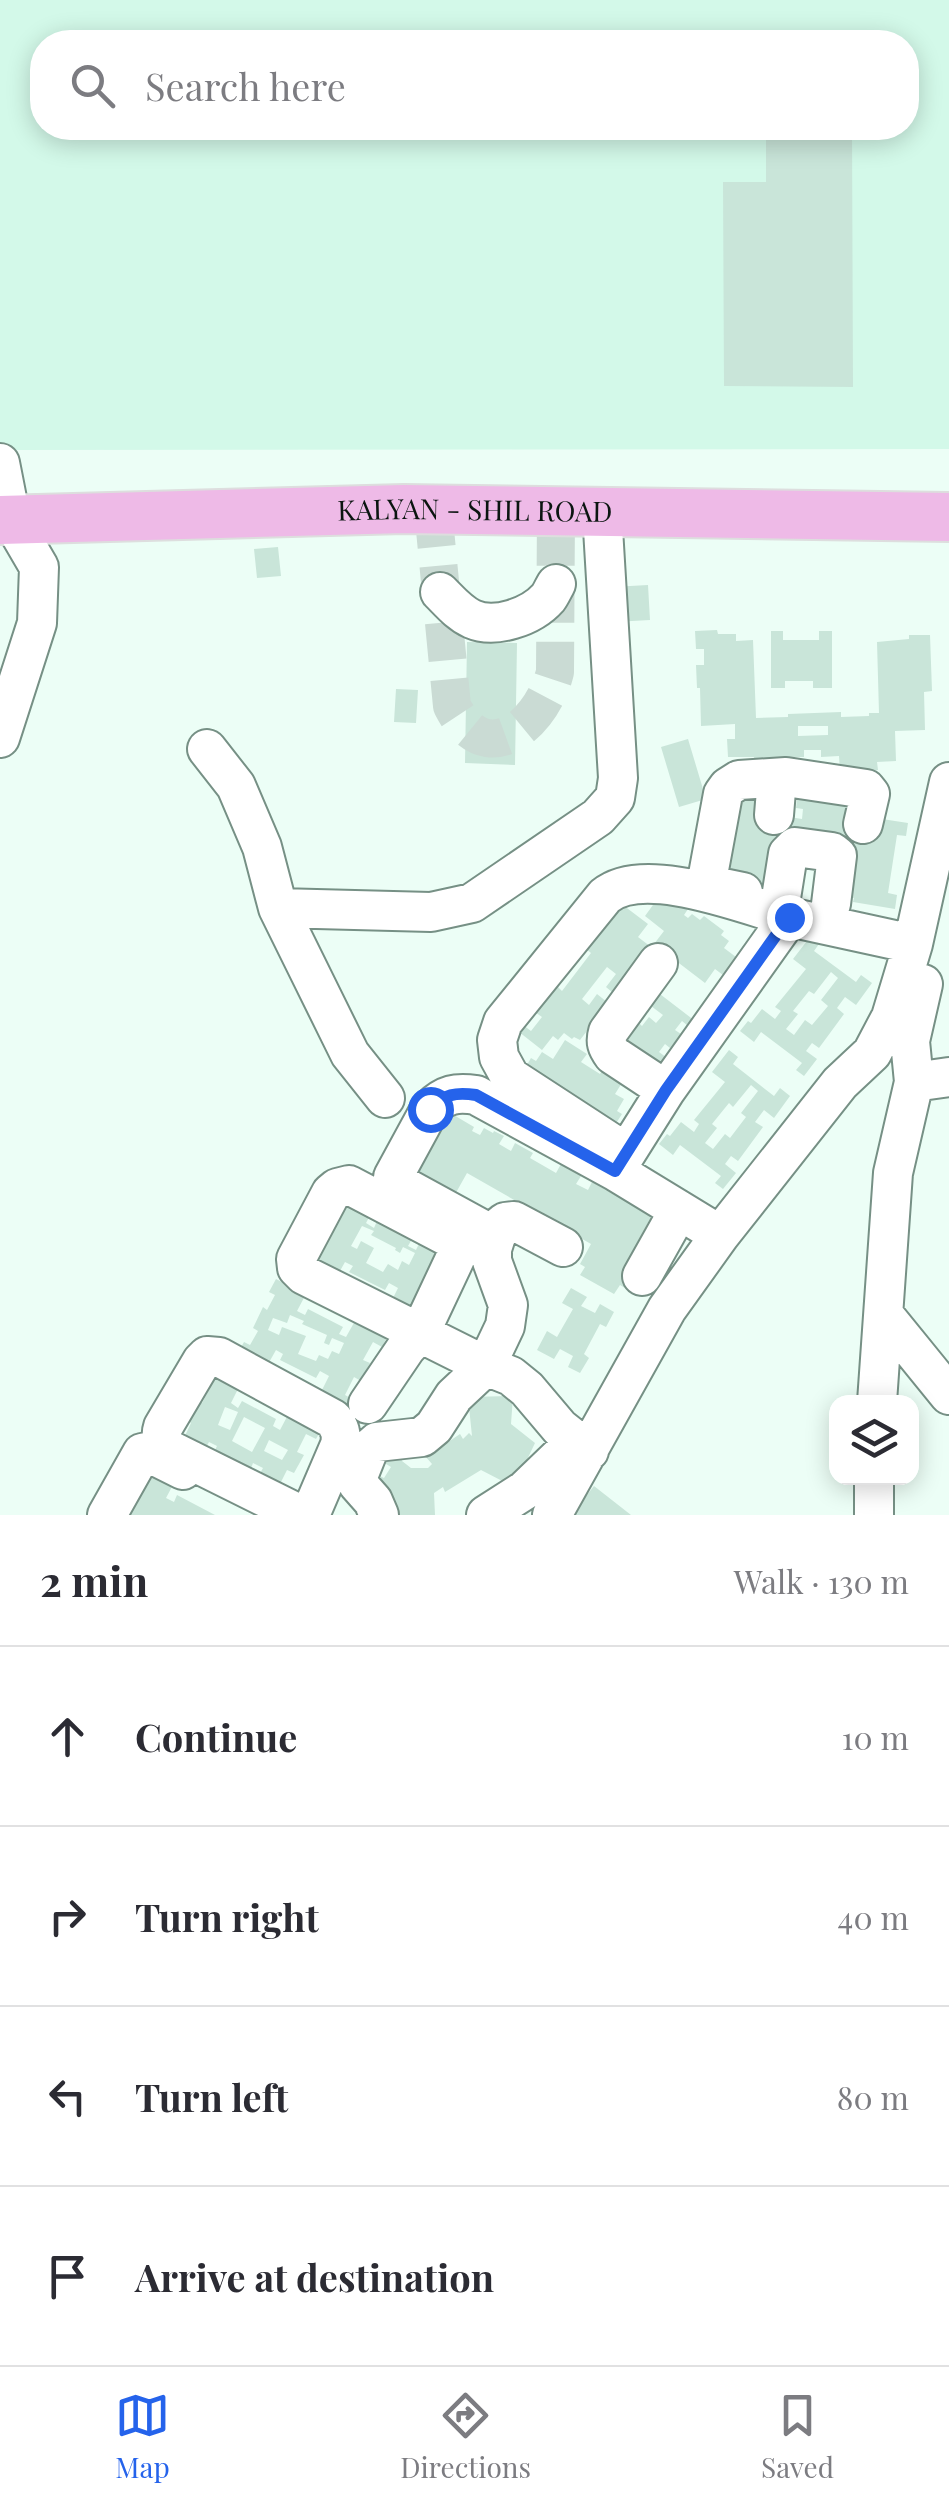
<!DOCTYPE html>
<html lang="en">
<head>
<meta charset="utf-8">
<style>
	body { margin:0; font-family:"Playfair Display",serif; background:#f7f7f7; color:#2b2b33 }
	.controls { position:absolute; right:30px; bottom:30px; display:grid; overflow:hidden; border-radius:20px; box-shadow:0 5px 25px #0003 }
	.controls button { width:90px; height:90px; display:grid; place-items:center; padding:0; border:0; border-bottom:2px solid #e1e1e2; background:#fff; color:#2b2b33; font:50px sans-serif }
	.stop { position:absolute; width:30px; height:30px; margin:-22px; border:8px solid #2563eb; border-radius:50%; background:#fff }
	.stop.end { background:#2563eb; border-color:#fff; box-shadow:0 2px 10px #0008 }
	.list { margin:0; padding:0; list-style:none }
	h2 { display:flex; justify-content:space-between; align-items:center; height:130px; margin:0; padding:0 40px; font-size:42px }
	h2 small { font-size:32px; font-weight:400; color:#7c7c81 }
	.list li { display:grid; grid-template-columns:65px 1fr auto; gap:30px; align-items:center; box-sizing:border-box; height:180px; padding:0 40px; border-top:2px solid #e1e1e2 }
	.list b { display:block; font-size:38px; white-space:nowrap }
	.list em { font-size:32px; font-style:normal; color:#7c7c81 }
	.icon { flex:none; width:55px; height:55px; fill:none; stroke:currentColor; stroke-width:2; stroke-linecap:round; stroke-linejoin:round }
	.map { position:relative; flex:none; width:949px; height:1515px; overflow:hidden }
	.search { position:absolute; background:#fff; box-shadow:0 5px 25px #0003; left:30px; right:30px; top:30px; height:110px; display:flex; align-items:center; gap:25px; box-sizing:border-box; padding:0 35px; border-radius:40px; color:#7c7c81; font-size:38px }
	.sheet { height:850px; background:#fff }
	nav { display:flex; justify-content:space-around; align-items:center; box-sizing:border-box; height:140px; border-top:2px solid #e1e1e2; background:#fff; font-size:28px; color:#7c7c81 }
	nav a { display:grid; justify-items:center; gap:5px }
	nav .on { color:#2563eb }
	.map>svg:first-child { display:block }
	.built { fill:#d3f9e9; fill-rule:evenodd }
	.building { fill:#c9e5d9; fill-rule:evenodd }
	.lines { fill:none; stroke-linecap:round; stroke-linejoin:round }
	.minor-tunnel { stroke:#cadbd4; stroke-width:38; stroke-dasharray:38 19; stroke-linecap:butt }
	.minor-casing { stroke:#769085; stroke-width:42 }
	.major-casing { stroke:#dddede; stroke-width:52 }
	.minor { stroke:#fff; stroke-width:38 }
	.major { stroke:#eebae7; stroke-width:48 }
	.route { stroke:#2563eb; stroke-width:12 }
	.labels { text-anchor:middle; stroke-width:8; stroke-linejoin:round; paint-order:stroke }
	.street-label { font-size:28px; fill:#0b1511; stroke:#fff }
</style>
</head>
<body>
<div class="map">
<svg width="949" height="1515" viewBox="0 0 949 1515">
	<rect width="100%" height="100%" fill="#ecfef6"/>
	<path class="built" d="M0,0H949V449L0,450ZM42,42H906V128H42Z"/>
	<path class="building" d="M766,128H852L853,387L724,386L723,182H766Z
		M278,547L281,576L257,578L254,549Z
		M648,585L650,620L614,622L612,587Z
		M717,630L718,634H736V641L753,640L756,718L788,717V714L841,712V717L869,716V713H879L877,642L909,639V635H930L932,691L924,692L925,730L895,731L896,761L877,762L878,770L840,771L839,756L821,757V750H804V757H788V767L755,768L754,757H728L727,739H735V724L701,726L700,688H697L696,665H704V649H696L695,631ZM798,726H828V735L798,736Z
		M771,631H783V640H819V631H832V688H813V681H785V688H771Z
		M467,642L517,643L515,765L465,763Z
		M396,689L418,690L416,723L394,722Z
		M688,739L706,799L679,807L661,747Z
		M793,788L845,790L852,819L843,817L842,824L868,828L869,817L908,823L906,836L897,835L888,893L897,895L895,909L853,902L854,898L836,895L838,880L787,840L778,894L716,882L730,797L772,803L777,815L802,819L803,809L796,808L797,800L791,799Z
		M666,887L676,900L688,909L684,915L688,918L692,914L700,920L704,916L724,931L721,935L729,941L724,948L740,960L727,978L715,969L705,983L654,944L664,931L645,916Z
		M611,896L648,924L638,937L655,950L619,998L606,987L616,974L607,967L582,999L589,1005L597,994L612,1006L593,1023L580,1040L574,1037L572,1039L564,1033L558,1040L553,1036L542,1050L514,1028L519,1022L531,1031L542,1017L529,1008L543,989L550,995L557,986L562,991L591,953L586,949Z
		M810,937L819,944L814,951L856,982L861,975L872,983L856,1005L845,997L837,1008L844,1014L819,1048L812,1043L806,1051L817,1059L804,1076L796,1070L802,1063L761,1032L754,1042L740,1031L748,1021L751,1023L762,1009L775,1019L781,1011L775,1007L806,969L793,959ZM831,972L838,978L821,1000L828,1006L812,1025L805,1020L794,1035L786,1029L798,1014L793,1011L809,991L814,994Z
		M656,991L699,1024L694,1031L682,1021L675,1030L681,1034L670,1048L665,1044L659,1052L674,1063L667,1072L621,1037L637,1021L642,1026L649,1017L656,1023L663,1015L647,1003Z
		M565,1040L587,1054L581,1062L600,1074L605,1065L625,1078L615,1094L624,1099L617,1111L622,1114L611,1131L521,1075L531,1058L536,1061L542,1052L553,1059Z
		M729,1050L738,1057L733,1064L774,1096L780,1088L790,1096L774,1118L764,1110L755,1122L763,1127L738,1161L731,1156L725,1164L736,1173L723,1189L715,1183L721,1176L680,1145L673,1155L659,1144L667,1134L670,1136L681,1122L694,1132L699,1124L694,1120L725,1082L712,1072ZM751,1085L758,1091L741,1113L746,1117L730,1138L725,1134L713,1149L705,1143L717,1128L712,1124L729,1103L733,1107Z
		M447,1111L474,1127L472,1131L480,1135L484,1128L493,1133L494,1131L504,1136L499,1144L511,1151L515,1143L533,1153L530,1158L556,1173L561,1164L581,1176L576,1184L588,1190L592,1182L652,1216L644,1230L654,1236L625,1288L620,1285L614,1294L580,1275L585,1267L580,1264L591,1244L467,1173L453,1198L398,1181Z
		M337,1203L375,1206L366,1223L374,1228L377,1221L412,1239L408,1246L416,1250L424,1233L456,1249L423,1312L389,1306L398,1288L389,1283L385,1290L349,1272L353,1266L345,1262L336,1278L307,1263L312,1254L319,1257L327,1243L321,1240ZM362,1226L374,1231L371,1235L396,1248L395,1250L400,1253L403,1247L415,1253L409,1265L402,1261L398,1270L388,1264L383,1272L366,1263L374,1248L361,1241L357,1249L351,1246Z
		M276,1279L306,1294L297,1311L305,1315L308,1309L343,1327L339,1334L346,1337L355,1321L387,1337L382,1347L373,1342L363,1360L370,1363L361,1381L354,1377L345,1395L354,1400L349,1410L320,1394L329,1376L320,1371L316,1378L280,1360L283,1354L276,1350L267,1366L239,1351L244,1342L250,1345L258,1331L253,1328L263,1307L267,1310L275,1295L269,1292ZM290,1315L304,1321L302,1324L327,1335L324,1343L329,1345L332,1338L344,1343L339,1354L332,1351L328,1359L319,1355L316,1361L298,1354L306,1336L282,1327L279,1335L268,1330L273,1318L287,1323Z
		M571,1288L587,1297L581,1306L595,1313L600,1304L614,1312L606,1327L600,1324L584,1354L589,1358L580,1373L568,1367L573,1356L560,1349L554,1359L537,1350L547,1331L557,1337L573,1309L562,1303Z
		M207,1370L239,1387L231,1403L238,1408L242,1401L276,1419L273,1426L280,1430L289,1413L321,1430L316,1439L306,1434L297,1452L304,1455L294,1473L287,1470L278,1488L253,1486L263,1468L253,1463L250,1471L214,1452L217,1446L209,1442L200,1459L184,1438L191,1423L185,1419L196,1399L202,1403L210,1388L200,1383ZM225,1407L238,1412L230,1430L218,1425ZM244,1417L265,1428L252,1452L232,1441ZM269,1440L288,1450L282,1460L264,1451Z
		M513,1396L511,1424L535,1443L514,1487L481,1470L445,1492L443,1487L434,1493L435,1515H391L393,1497L365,1484L371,1472L384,1478L391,1467L378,1459L404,1455L402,1461L411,1468H428L432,1464L426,1457L460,1434L463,1439L469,1433L472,1436L468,1397Z
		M142,1464L175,1481L166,1498L174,1502L177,1495L215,1515H123Z
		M594,1486L631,1515H571Z"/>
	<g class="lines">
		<path class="minor-tunnel" d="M433,509L452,706C486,773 542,724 555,672L556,511"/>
		<g class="minor-casing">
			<path id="minor" d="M0,463L11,519L39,567L37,623L0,738
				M440,592C450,602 459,613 472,619C495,629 531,617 548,598C551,594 553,589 556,584
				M207,749L236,786L262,847L278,908L350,1054L385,1098
				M774,815L777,778
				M743,892L714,886L708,875L723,794L728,787L739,780L786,777L866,789L870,794L863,824
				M781,898L788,854L795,847L832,852L837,856L831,904
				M278,908L431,912L472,903L598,817L615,798L618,778L602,512
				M658,963L608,1032C605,1042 607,1047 613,1055L666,1090
				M914,1082L949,1077
				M619,1148L510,1077L499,1057L497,1040L503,1022L605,896C644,864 743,904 789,917
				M615,1171L720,1235
				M496,1237L399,1184L393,1177L430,1109C445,1094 456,1092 476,1095L615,1171L666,1090L789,917L913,944
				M642,1276L679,1210
				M884,1315L949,1395
				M877,1402L893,1173L914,1082L910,1041L923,984
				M368,1404L406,1348L420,1333L460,1248L454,1240L349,1185L337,1188L331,1193L296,1259L297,1268L304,1275L486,1366L511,1376L527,1389L560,1428L589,1451
				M874,1478V1515
				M107,1515L142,1453L147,1452L183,1470
				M301,1515L168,1449C162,1441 160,1436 163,1427L202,1361L207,1356L219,1357L333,1419C340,1428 342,1434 340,1445L310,1515
				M379,1515L373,1501L358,1484L359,1474L369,1449L377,1442L422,1437L434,1427L454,1396L486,1366L505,1326L508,1305L492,1261V1249L499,1227L505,1222L514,1221L563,1247
				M486,1515L525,1490L576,1441
				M552,1515L667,1309L720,1235L840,1083L872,1053L891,1017L913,944L949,782"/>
		</g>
		<g class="major-casing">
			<g id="major">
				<path id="s1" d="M0,520L404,509L949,517"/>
			</g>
		</g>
		<use href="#minor" class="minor"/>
		<use href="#major" class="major"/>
	</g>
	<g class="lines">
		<path class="route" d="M430,1109C444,1094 456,1092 476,1095L615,1171L666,1090L789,917"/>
	</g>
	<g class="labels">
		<g class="street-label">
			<text dy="10" stroke="none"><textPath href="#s1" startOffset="475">KALYAN - SHIL ROAD</textPath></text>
		</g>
	</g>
</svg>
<div class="controls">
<button><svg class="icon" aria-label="layers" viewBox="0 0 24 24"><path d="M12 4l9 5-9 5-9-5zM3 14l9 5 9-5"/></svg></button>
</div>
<div class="stop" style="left:430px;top:1109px"></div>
<div class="stop end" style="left:789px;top:917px"></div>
<div class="search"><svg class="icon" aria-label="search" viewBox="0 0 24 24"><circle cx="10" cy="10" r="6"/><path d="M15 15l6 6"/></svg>Search here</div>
</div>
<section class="sheet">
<h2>2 min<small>Walk · 130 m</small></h2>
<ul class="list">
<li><svg class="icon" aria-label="ahead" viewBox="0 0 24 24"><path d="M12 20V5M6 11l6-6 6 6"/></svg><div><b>Continue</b></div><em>10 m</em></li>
<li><svg class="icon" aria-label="right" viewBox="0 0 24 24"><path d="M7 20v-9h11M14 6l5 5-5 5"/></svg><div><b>Turn right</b></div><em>40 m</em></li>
<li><svg class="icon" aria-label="left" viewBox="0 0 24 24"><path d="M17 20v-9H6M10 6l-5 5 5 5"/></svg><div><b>Turn left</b></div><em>80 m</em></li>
<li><svg class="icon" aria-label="arrive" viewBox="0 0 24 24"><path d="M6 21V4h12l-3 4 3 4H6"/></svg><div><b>Arrive at destination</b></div></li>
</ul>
</section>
<nav>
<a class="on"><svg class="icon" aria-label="map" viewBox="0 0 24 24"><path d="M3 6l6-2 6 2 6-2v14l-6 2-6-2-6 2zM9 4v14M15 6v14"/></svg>Map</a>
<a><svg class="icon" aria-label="directions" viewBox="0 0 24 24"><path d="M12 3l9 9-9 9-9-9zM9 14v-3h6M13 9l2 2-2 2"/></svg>Directions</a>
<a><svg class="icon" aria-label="saved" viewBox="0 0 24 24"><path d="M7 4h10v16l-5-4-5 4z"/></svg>Saved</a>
</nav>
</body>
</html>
